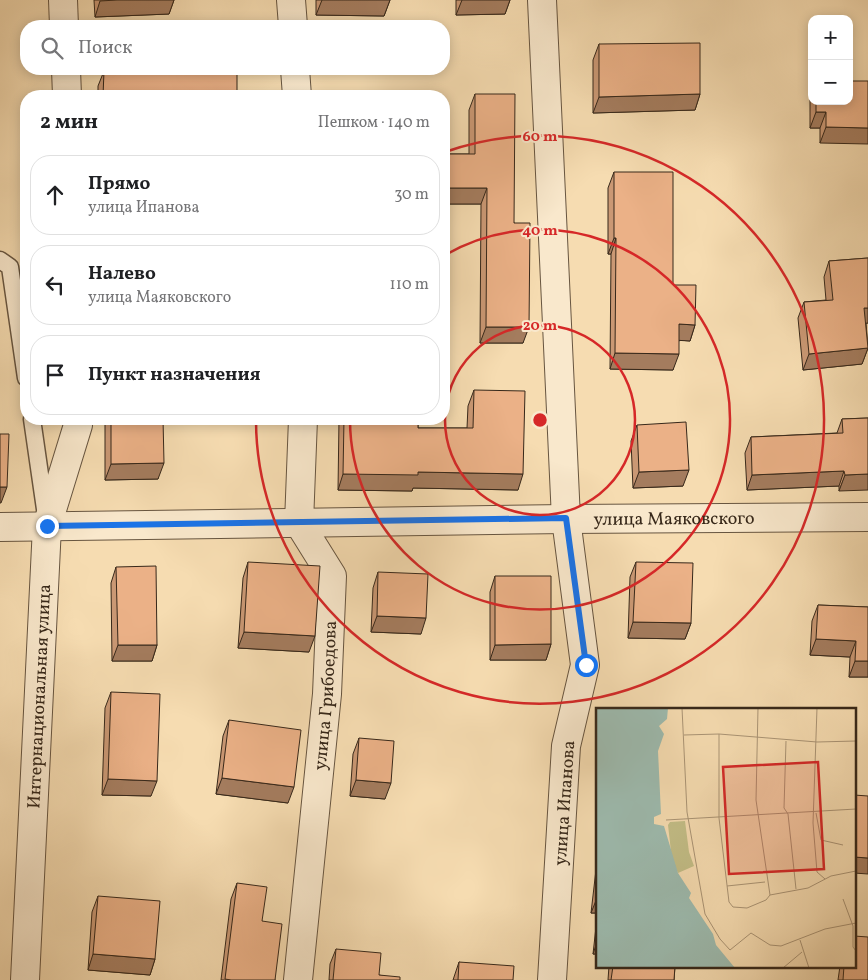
<!DOCTYPE html>
<html lang="ru">
<head>
<meta charset="utf-8">
<style>
	body { margin:0; font-family:Vollkorn,serif; background:#f6f6f6; color:#202124 }
	.controls { position:absolute; right:15px; top:15px; display:grid; overflow:hidden; border-radius:10px; box-shadow:0 2px 12px #0003 }
	.controls button { width:45px; height:45px; display:grid; place-items:center; padding:0; border:0; border-bottom:1px solid #e0e0e0; background:#fff; color:#202124; font:25px sans-serif }
	.stop { position:absolute; width:15px; height:15px; margin:-11px; border:4px solid #1a73e8; border-radius:50%; background:#fff }
	.stop.end { background:#1a73e8; border-color:#fff; box-shadow:0 1px 5px #0008 }
	.list { margin:0; padding:0; list-style:none }
	h2 { display:flex; justify-content:space-between; align-items:center; height:65px; margin:0; padding:0 20px; font-size:21px }
	h2 small { font-size:16px; font-weight:400; color:#757577 }
	.list li { display:grid; grid-template-columns:32px 1fr auto; gap:15px; align-items:center; box-sizing:border-box; height:80px; margin:0 10px 10px; padding:0 10px; border:1px solid #e0e0e0; border-radius:20px }
	.list b { display:block; font-size:19px; white-space:nowrap }
	.list p { margin:0; font-size:16px; white-space:nowrap; color:#757577 }
	.list em { font-size:16px; font-style:normal; color:#757577 }
	.icon { flex:none; width:28px; height:28px; fill:none; stroke:currentColor; stroke-width:2; stroke-linecap:round; stroke-linejoin:round }
	.map { position:relative; flex:none; width:868px; height:980px; overflow:hidden }
	.search { position:absolute; background:#fff; box-shadow:0 2px 12px #0003; left:20px; top:20px; width:430px; height:55px; display:flex; align-items:center; gap:12px; box-sizing:border-box; padding:0 18px; border-radius:20px; color:#757577; font-size:19px }
	.panel { position:absolute; background:#fff; box-shadow:0 2px 12px #0003; left:20px; top:90px; width:430px; height:335px; border-radius:20px }
	.map>svg:first-child { display:block }
	.lines { fill:none; stroke-linecap:round; stroke-linejoin:round }
	.service-casing { stroke:#675540; stroke-width:19 }
	.minor-casing { stroke:#675540; stroke-width:30 }
	.service { stroke:#f9e8cc; stroke-width:16 }
	.minor { stroke:#f9e8cc; stroke-width:28 }
	.wall { fill:#ca9874; stroke:#37281a }
	.shaded-wall { fill:#a47c5e; stroke:#37281a }
	.building { fill:#ebb187; stroke:#37281a }
	.route { stroke:#1a73e8; stroke-width:6 }
	.ring { fill:none; stroke:#d62828; stroke-width:2.5 }
	.labels { text-anchor:middle; stroke-width:4; stroke-linejoin:round; paint-order:stroke }
	.street-label { font-size:18px; fill:#37281a; stroke:#f9e8cc }
	.inset-road { fill:none; stroke:#aa9475; stroke-width:1 }
	.view { fill:#d62828; fill-opacity:0.15; stroke:#d62828; stroke-width:2.5 }
	.inset-edge { fill:none; stroke:#37281a; stroke-width:2.5 }
	.centre { fill:#d62828; stroke:#f9e8cc; stroke-width:2.5 }
	.ring-label { font-size:15px; text-anchor:middle; font-weight:bold; fill:#d62828; stroke:#f9e8cc; stroke-width:4; stroke-linejoin:round; paint-order:stroke }
</style>
</head>
<body>
<div class="map">
<svg width="868" height="980" viewBox="0 0 868 980">
	<rect width="100%" height="100%" fill="#f6dcb1"/>
	<filter id="stains"><feTurbulence type="fractalNoise" baseFrequency=".004" numOctaves="4"/><feColorMatrix values="0 0 0 0 .2 0 0 0 0 .09 0 0 0 0 .02 0 0 0 .5 -.17"/></filter>
	<radialGradient id="worn" r=".72"><stop offset=".6" stop-color="#630" stop-opacity="0"/><stop offset="1" stop-color="#630" stop-opacity=".3"/></radialGradient>
	<g class="lines">
		<g class="service-casing">
			<path id="service" d="M0,260L10,267L26,378
				M32,419L46,516"/>
		</g>
		<g class="minor-casing">
			<g id="minor">
				<path d="M63,0L64,26"/>
				<path d="M291,0L293,26"/>
				<path d="M542,0L566,519L585,665L566,746L552,980"/>
				<path d="M66,69L67,96"/>
				<path d="M295,69L297,96"/>
				<path id="s1" d="M0,527L566,519L868,517"/>
				<path id="s2" d="M25,980L47,526L78,425V419"/>
				<path id="s3" d="M298,980L327,694L332,576L299,523L303,419"/>
			</g>
		</g>
		<use href="#service" class="service"/>
		<use href="#minor" class="minor"/>
	</g>
	<path class="wall" d="M94,0H174L169,14L95,17Z
		M316,0H390L384,16L316,15Z
		M456,0H510L505,14L456,15Z
		M599,44L700,94L695,110L593,113V60Z
		M104,71L237,96H98V86Z
		M812,92V101H849L820,143V128H810V97Z
		M475,94L514,223L523,343H480L481,204H444V154H469V110Z
		M614,172L673,285L695,325L690,341L679,340L673,370L610,369L611,254H608V188Z
		M868,258V323H866L868,348L862,364L803,370L798,318L804,302L826,300L824,277L829,261Z
		M474,390L518,490L413,488L412,491L338,490L339,419H418V428H467L468,406Z
		M868,418L839,491V486L747,490L745,453L751,437L837,433L842,419Z
		M105,419H163L158,479L105,480Z
		M637,425L683,486L633,488L631,441Z
		M248,562L309,652L238,648L243,578Z
		M636,562L691,623L685,639L628,638L630,577Z
		M116,567L157,645L152,661H112L111,583Z
		M378,572L421,634L371,632L373,588Z
		M495,576L551,644L546,660H490V592Z
		M818,605L868,607V677H849L850,657L810,655L812,621Z
		M111,692L151,796L102,795L105,708Z
		M229,720L288,803L216,794L223,736Z
		M359,738L385,799L350,796L353,754Z
		M597,861V913H591Z
		M237,883L262,921L275,980H221L231,899Z
		M98,896L155,959L150,975L88,970L92,912Z
		M597,918V954H593Z
		M336,949L379,975L400,980H329L330,964Z
		M459,962L513,980H453Z
		M609,966H675L674,980H608Z
		M840,966H854L868,980H838Z"/>
	<path class="shaded-wall" d="M117,0H174L169,14L95,17L100,1Z
		M322,0H390L384,16L316,15Z
		M462,0H510L505,14L456,15Z
		M700,94L695,110L593,113L599,97Z
		M816,112H826L820,128H810Z
		M826,127L868,128V144L820,143Z
		M444,188H487L481,204H444Z
		M614,238H616L611,254H608Z
		M864,308H868V323L859,324Z
		M679,324L695,325L690,341L673,340Z
		M486,327H529L523,343H480Z
		M868,348L862,364L803,370L809,354Z
		M615,353L679,354L673,370L610,369Z
		M164,463L158,479L105,480L111,464Z
		M689,470L683,486L633,488L639,472Z
		M844,471L839,486L747,490L752,475Z
		M418,472L523,474L518,490L413,488L412,491L338,490L343,474Z
		M868,474V490L839,491L845,475Z
		M0,487H7L1,503H0Z
		M377,616L426,618L421,634L371,632Z
		M633,622L691,623L685,639L628,638Z
		M244,632L315,636L309,652L238,648Z
		M816,639L856,641L850,657L810,655Z
		M551,644L546,660H490L495,645Z
		M118,645H157L152,661H112Z
		M855,661H868V677H849Z
		M222,778L294,787L288,803L216,794Z
		M108,779L157,781L151,796L102,795Z
		M356,780L391,783L385,799L350,796Z
		M854,857L868,858V874L854,873Z
		M597,898V913H591Z
		M597,942V954H593Z
		M93,954L155,959L150,975L88,970Z"/>
	<path class="building" d="M700,43V94L599,97V44Z
		M104,71L237,72V96H103Z
		M849,81H868V128L826,127V112H816V101H849Z
		M335,91L398,92V96H335Z
		M475,94H515L514,223H530L529,327H486L487,188H444V154H475Z
		M614,172H673V285H696L695,325L679,324V354L615,353L616,238H614Z
		M868,258V308H864L868,348L809,354L804,302L833,300L829,261Z
		M474,390L525,391L523,474L418,472V475L343,474L344,419H418V428H473Z
		M868,418V474L845,475L844,471L752,475L751,437L843,433L842,419Z
		M111,419H163L164,463L111,464Z
		M686,422L689,470L639,472L637,425Z
		M0,434H9L7,487H0Z
		M248,562L320,566L315,636L244,632Z
		M636,562L693,563L691,623L633,622Z
		M156,566L157,645H118L116,567Z
		M378,572L428,574L426,618L377,616Z
		M495,576H551V644L495,645Z
		M818,605L868,607V661H855L856,641L816,639Z
		M111,692L160,694L157,781L108,779Z
		M229,720L301,730L294,787L222,778Z
		M359,738L394,741L391,783L356,780Z
		M854,795L868,796V858L854,857Z
		M237,883L267,887L262,921L282,924L275,980H231L225,979Z
		M98,896L160,901L155,959L93,954Z
		M854,936L868,937V980H843L844,966H854Z
		M336,949L381,953L379,975L400,977V980H333Z
		M459,962L514,966L513,980H458Z
		M613,966H675L674,980H611Z"/>
	<g class="lines">
		<path class="route" d="M47,526L566,518L586,665"/>
	</g>
	<g class="ring">
		<circle cx="540" cy="420" r="95"/>
		<path d="M445 255A190 190 0 1 1 350 420"/>
		<path d="M445 152A284 284 0 1 1 256 420"/>
	</g>
	<g class="labels">
		<g class="street-label">
			<text dy="6" stroke="none"><textPath href="#s1" startOffset="674">улица Маяковского</textPath></text>
			<text dy="6" stroke="none"><textPath href="#s3" startOffset="286">улица Грибоедова</textPath></text>
			<text dy="6" stroke="none"><textPath href="#s2" startOffset="284">Интернациональная улица</textPath></text>
			<text transform="translate(564 803) rotate(-86)" y="6">улица Ипанова</text>
		</g>
	</g>
	<g transform="translate(596 708)">
		<rect width="260" height="260" fill="#f6dcb1"/>
		<path d="M89,113L93,144L98,158L82,165L76,152L72,117L74,114Z" fill="#c3be87"/>
		<path d="M0,0H72L71,11L63,18L68,26L62,43L65,106L58,109V116L68,118L82,165L95,185L93,190L117,226L120,237L139,260H0Z" fill="#9dbbaf"/>
		<path class="inset-road" d="M86,0L91,104L109,206L124,231L134,242L155,225L174,237L185,238L229,221L260,215M162,0L160,92L174,187M221,0L217,115L221,164L229,171M123,26V110L133,194L137,199L151,200L170,192L174,187L212,180L235,168L260,163M88,27L123,26L221,34L260,33M190,33L188,100L192,106L200,181M220,105L225,132L247,137M70,112L260,101M131,178L169,174M247,191L257,218V239L260,243M204,232L213,260M187,260L206,244"/>
		<path class="view" d="M222,54L228,161L133,166L127,59Z"/>
		<rect width="260" height="260" class="inset-edge"/>
	</g>
	<circle cx="540" cy="420" r="8" class="centre"/>
	<g class="ring-label">
		<text x="540" y="141">60 m</text>
		<text x="540" y="235">40 m</text>
		<text x="540" y="330">20 m</text>
	</g>
	<rect width="100%" height="100%" filter="url(#stains)"/>
	<rect width="100%" height="100%" fill="url(#worn)"/>
</svg>
<div class="controls">
<button>+</button>
<button>−</button>
</div>
<div class="stop" style="left:586px;top:665px"></div>
<div class="stop end" style="left:47px;top:526px"></div>
<div class="search"><svg class="icon" aria-label="search" viewBox="0 0 24 24"><circle cx="10" cy="10" r="6"/><path d="M15 15l6 6"/></svg>Поиск</div>
<section class="panel">
<h2>2 мин<small>Пешком · 140 m</small></h2>
<ul class="list">
<li><svg class="icon" aria-label="ahead" viewBox="0 0 24 24"><path d="M12 20V5M6 11l6-6 6 6"/></svg><div><b>Прямо</b><p>улица Ипанова</p></div><em>30 m</em></li>
<li><svg class="icon" aria-label="left" viewBox="0 0 24 24"><path d="M17 20v-9H6M10 6l-5 5 5 5"/></svg><div><b>Налево</b><p>улица Маяковского</p></div><em>110 m</em></li>
<li><svg class="icon" aria-label="arrive" viewBox="0 0 24 24"><path d="M6 21V4h12l-3 4 3 4H6"/></svg><div><b>Пункт назначения</b></div></li>
</ul>
</section>
</div>
</body>
</html>
